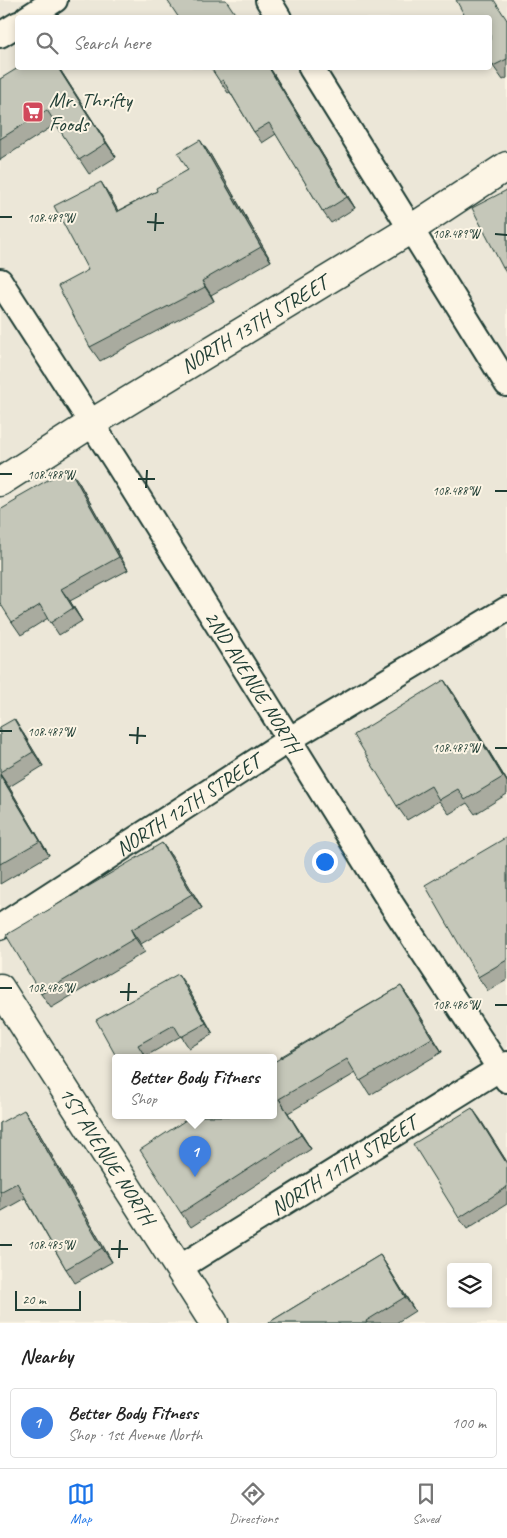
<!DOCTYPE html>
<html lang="en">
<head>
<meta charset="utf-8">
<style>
	body { margin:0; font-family:Caveat,sans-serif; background:#f6f6f6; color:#222 }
	.controls { position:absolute; right:15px; bottom:15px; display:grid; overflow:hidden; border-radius:5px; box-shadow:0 2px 8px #0003 }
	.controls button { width:45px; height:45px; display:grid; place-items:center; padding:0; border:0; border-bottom:1px solid #e0e0e0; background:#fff; color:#222; font:25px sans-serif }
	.scale { position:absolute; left:15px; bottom:12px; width:66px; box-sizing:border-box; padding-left:5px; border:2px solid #1f3d34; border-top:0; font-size:14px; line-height:18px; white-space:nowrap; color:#1f3d34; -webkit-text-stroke:4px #fcf5e5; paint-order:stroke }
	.you { position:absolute; left:324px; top:861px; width:18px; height:18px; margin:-12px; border:4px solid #fff; border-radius:50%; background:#1a73e8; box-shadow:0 0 0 8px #1a73e833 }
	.badge { display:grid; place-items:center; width:32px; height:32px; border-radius:50%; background:#1a73e8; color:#fff; font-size:16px; font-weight:700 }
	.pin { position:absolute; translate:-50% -41px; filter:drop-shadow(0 1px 2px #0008) }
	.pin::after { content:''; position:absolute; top:26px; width:18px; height:15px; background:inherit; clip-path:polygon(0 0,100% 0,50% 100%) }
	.popup { position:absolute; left:112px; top:1054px; width:165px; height:65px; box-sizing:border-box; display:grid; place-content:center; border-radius:5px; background:#fff; filter:drop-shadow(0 1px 4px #0005); font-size:16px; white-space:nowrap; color:#767676 }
	.popup b { font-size:19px; color:#222 }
	.popup::after { content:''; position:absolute; left:50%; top:100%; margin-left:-10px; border:10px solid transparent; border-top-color:#fff }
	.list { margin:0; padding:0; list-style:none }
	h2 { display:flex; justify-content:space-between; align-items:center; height:65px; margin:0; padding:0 20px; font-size:21px }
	h2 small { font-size:16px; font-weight:400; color:#767676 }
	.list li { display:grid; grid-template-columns:32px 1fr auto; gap:15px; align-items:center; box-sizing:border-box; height:70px; margin:0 10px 10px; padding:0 10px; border:1px solid #e0e0e0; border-radius:5px }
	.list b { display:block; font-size:19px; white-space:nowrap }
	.list p { margin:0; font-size:16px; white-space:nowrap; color:#767676 }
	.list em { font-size:16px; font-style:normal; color:#767676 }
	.icon { flex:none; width:28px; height:28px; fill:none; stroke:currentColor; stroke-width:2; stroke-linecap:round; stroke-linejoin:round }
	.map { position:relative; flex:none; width:507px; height:1323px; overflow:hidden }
	.search { position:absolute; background:#fff; box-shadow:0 2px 8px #0003; left:15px; right:15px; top:15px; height:55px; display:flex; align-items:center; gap:12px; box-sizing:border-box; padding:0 18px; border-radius:5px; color:#767676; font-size:19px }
	.sheet { height:145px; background:#fff }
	nav { display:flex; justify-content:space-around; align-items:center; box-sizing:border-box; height:70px; border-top:1px solid #e0e0e0; background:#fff; font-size:14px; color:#767676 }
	nav a { display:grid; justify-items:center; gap:2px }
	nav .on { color:#1a73e8 }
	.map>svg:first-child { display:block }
	.built { fill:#ece7d8; fill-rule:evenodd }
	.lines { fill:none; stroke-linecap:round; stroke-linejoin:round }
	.street-casing { stroke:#1f3d34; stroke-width:28 }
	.secondary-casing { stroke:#1f3d34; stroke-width:31 }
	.street { stroke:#fcf5e5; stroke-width:24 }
	.secondary { stroke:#fcf5e5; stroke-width:28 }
	.wall { fill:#a9ab9f; stroke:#1f3d34 }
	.shaded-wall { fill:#8a8b82; stroke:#1f3d34 }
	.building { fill:#c5c7b9; stroke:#1f3d34 }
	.ticks { fill:none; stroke:#1f3d34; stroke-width:2 }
	.labels { text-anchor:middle; stroke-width:4; stroke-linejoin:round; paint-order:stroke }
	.poi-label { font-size:21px; fill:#1f3d34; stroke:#fcf5e5; text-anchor:start }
	.street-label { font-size:21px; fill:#1f3d34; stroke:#fcf5e5 }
	.ticks-label { font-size:12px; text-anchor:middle; fill:#1f3d34; stroke:#fcf5e5; stroke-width:4; stroke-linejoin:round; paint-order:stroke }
</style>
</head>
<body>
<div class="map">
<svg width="507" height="1323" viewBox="0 0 507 1323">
	<rect width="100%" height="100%" fill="#fcf5e5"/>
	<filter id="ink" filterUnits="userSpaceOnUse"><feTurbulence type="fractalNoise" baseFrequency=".02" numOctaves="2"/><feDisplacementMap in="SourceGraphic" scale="10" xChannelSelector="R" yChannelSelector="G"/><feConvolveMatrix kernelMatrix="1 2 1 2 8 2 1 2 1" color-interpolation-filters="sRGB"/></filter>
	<g filter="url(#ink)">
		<path class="built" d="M0,0H507V1323H0ZM18,18H490V68H18ZM116,1058H274V1116H116ZM451,1267H488V1304H451Z"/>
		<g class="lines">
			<g class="street-casing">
				<g id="street">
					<path d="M268,0L279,18"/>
					<path d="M27,18L55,0"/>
					<path d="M0,35L18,24"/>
					<path d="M311,68L507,384"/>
					<path id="s1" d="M0,281L117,463L392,905L507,1080"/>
					<path id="s2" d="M0,927L290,739L507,609"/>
					<path id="s3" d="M179,1268L507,1064"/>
				</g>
			</g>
			<g class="secondary-casing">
				<g id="secondary">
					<path id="s4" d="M0,482L92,423L411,229L507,166"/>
					<path id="s5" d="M0,988L214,1323"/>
				</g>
			</g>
			<use href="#street" class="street"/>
			<use href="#secondary" class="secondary"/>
		</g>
		<path class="wall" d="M507,19V78L503,80L493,66Z
			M59,68L116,157L89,174L56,124L0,160V79Z
			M211,68H270L355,208L331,223L323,212L276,134L262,143L254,132L230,92L228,93Z
			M210,154L271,261L211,295L214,301L100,361L90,347L88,270L110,196L118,211L157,191L188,170Z
			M507,190V274L503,268Z
			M78,481L128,570L70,601L82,621L59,635L48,618L21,635L12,622Z
			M444,680L454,694L507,781V794L475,814L467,803L449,814L439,801L407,820L397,806Z
			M0,727L23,733L43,766L9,787L49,855L0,884Z
			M507,837V980L488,991L478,977Z
			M162,843L172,857L202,908L141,944L145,952L51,1008L41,994Z
			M186,985L213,1034L189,1048L181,1036L146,1056L147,1058H117Z
			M401,986L410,999L442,1052L370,1095L356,1073L288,1113L311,1149L191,1227L181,1213L282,1056Z
			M472,1108L507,1162V1204L467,1229L459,1218Z
			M0,1123L34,1124L112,1262L75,1283L66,1269L25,1198L0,1212Z
			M380,1255L389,1269L415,1311L396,1323H268Z"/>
		<path class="shaded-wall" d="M58,68H59L116,157L106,143Z
			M269,68H270L355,208L347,197Z
			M200,140L210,154L271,261L261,247Z
			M101,182L110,196L126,226L117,212Z
			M202,281L211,295L214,301L205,287Z
			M69,468L78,481L128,570L119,557Z
			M61,589L70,601L82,621L73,608Z
			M444,680L454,694L507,781V782Z
			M14,719L23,733L43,766L33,752Z
			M0,774L9,787L49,855L40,841Z
			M162,843L172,857L202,908L192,894Z
			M131,930L141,944L145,952L135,938Z
			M178,974L186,985L213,1034L206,1023Z
			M401,986L410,999L442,1052L432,1038Z
			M279,1099L288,1113L311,1149L301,1135Z
			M472,1108L480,1119L507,1162V1164Z
			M24,1110L34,1124L112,1262L102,1248Z
			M380,1255L389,1269L415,1311L405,1297Z"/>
		<path class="building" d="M167,0H226L238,18H179Z
			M456,0H494L507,20V59L493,66L490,59V18H466Z
			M18,68H58L106,143L79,160L47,110L0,139V79Z
			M211,68H269L347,197L323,212L269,123L254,132L223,80L220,82Z
			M200,140L261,247L202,281L205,287L90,347L58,286L88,270L54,206L101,182L117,212L157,191L156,188L188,170L178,153Z
			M507,190V266L503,268L472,208Z
			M69,468L119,557L61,589L73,608L50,623L40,605L12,622L0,603V510L17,500L16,498Z
			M444,680L503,777L465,800L458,789L439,800L431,786L397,806L354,735Z
			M14,719L33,752L0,772V727Z
			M0,775L40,841L0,864Z
			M507,837V960L478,977L425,885Z
			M162,843L192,894L131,930L135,938L41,994L6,935Z
			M178,974L206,1023L181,1037L174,1025L138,1045L146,1058H117L96,1020Z
			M401,986L432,1038L360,1081L347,1059L279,1099L301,1135L181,1213L140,1150L192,1116H274V1062Z
			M472,1108L507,1164V1187L459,1218L413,1144Z
			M24,1110L102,1248L66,1269L17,1183L0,1192V1123Z
			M380,1255L405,1297L366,1321L367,1323H268Z"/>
	</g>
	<path class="ticks" d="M0,217H12M147,222L164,223M155,231L156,213M495,234L507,235M0,474H12M138,479H155M146,488L147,470M495,491H507M0,731H12M129,735L146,736M137,744L138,727M495,748H507M0,988H12M120,992H137M128,1001L129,983M495,1005H507M0,1245H12M111,1249H128M119,1258L120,1240"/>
	<defs>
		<g id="supermarket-square" transform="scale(1.125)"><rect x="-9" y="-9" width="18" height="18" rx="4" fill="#d1495b" stroke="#fcf5e5"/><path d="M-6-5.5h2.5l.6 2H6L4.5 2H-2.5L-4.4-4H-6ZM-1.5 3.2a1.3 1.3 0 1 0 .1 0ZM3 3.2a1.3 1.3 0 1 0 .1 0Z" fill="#fff"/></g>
	</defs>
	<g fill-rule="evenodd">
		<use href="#supermarket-square" x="33" y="112"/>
	</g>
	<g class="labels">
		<g class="poi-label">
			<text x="49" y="107">Mr. Thrifty<tspan x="49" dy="24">Foods</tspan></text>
		</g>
		<g class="street-label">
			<text dy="7" stroke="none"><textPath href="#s4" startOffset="299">NORTH 13TH STREET</textPath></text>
			<text dy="7" stroke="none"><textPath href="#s1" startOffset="474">2ND AVENUE NORTH</textPath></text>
			<text dy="7" stroke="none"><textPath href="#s2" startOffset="224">NORTH 12TH STREET</textPath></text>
			<text dy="7" stroke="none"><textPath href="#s5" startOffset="199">1ST AVENUE NORTH</textPath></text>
			<text dy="7" stroke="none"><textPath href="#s3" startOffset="194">NORTH 11TH STREET</textPath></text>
		</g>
	</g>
	<g class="ticks-label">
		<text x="51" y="222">108.489°W</text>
		<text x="456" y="238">108.489°W</text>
		<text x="51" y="479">108.488°W</text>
		<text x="456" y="495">108.488°W</text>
		<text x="51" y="736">108.487°W</text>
		<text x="456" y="752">108.487°W</text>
		<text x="51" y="992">108.486°W</text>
		<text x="456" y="1009">108.486°W</text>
		<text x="51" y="1249">108.485°W</text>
	</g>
</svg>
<div class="controls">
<button><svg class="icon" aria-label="layers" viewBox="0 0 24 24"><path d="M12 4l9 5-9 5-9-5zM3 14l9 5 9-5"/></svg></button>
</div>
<div class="scale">20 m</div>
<div class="you"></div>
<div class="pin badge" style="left:195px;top:1177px;background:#3f7fe0">1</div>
<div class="popup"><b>Better Body Fitness</b>Shop</div>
<div class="search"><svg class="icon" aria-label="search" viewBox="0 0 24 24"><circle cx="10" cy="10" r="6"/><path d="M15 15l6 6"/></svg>Search here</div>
</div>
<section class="sheet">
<h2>Nearby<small></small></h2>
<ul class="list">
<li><span class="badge" style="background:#3f7fe0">1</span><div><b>Better Body Fitness</b><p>Shop · 1st Avenue North</p></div><em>100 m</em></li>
</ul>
</section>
<nav>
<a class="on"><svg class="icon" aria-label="map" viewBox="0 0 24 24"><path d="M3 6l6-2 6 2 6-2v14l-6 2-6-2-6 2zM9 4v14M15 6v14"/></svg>Map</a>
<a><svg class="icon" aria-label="directions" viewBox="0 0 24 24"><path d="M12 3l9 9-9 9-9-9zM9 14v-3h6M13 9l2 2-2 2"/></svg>Directions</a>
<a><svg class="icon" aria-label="saved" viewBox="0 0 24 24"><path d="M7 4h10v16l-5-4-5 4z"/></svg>Saved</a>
</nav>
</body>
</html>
